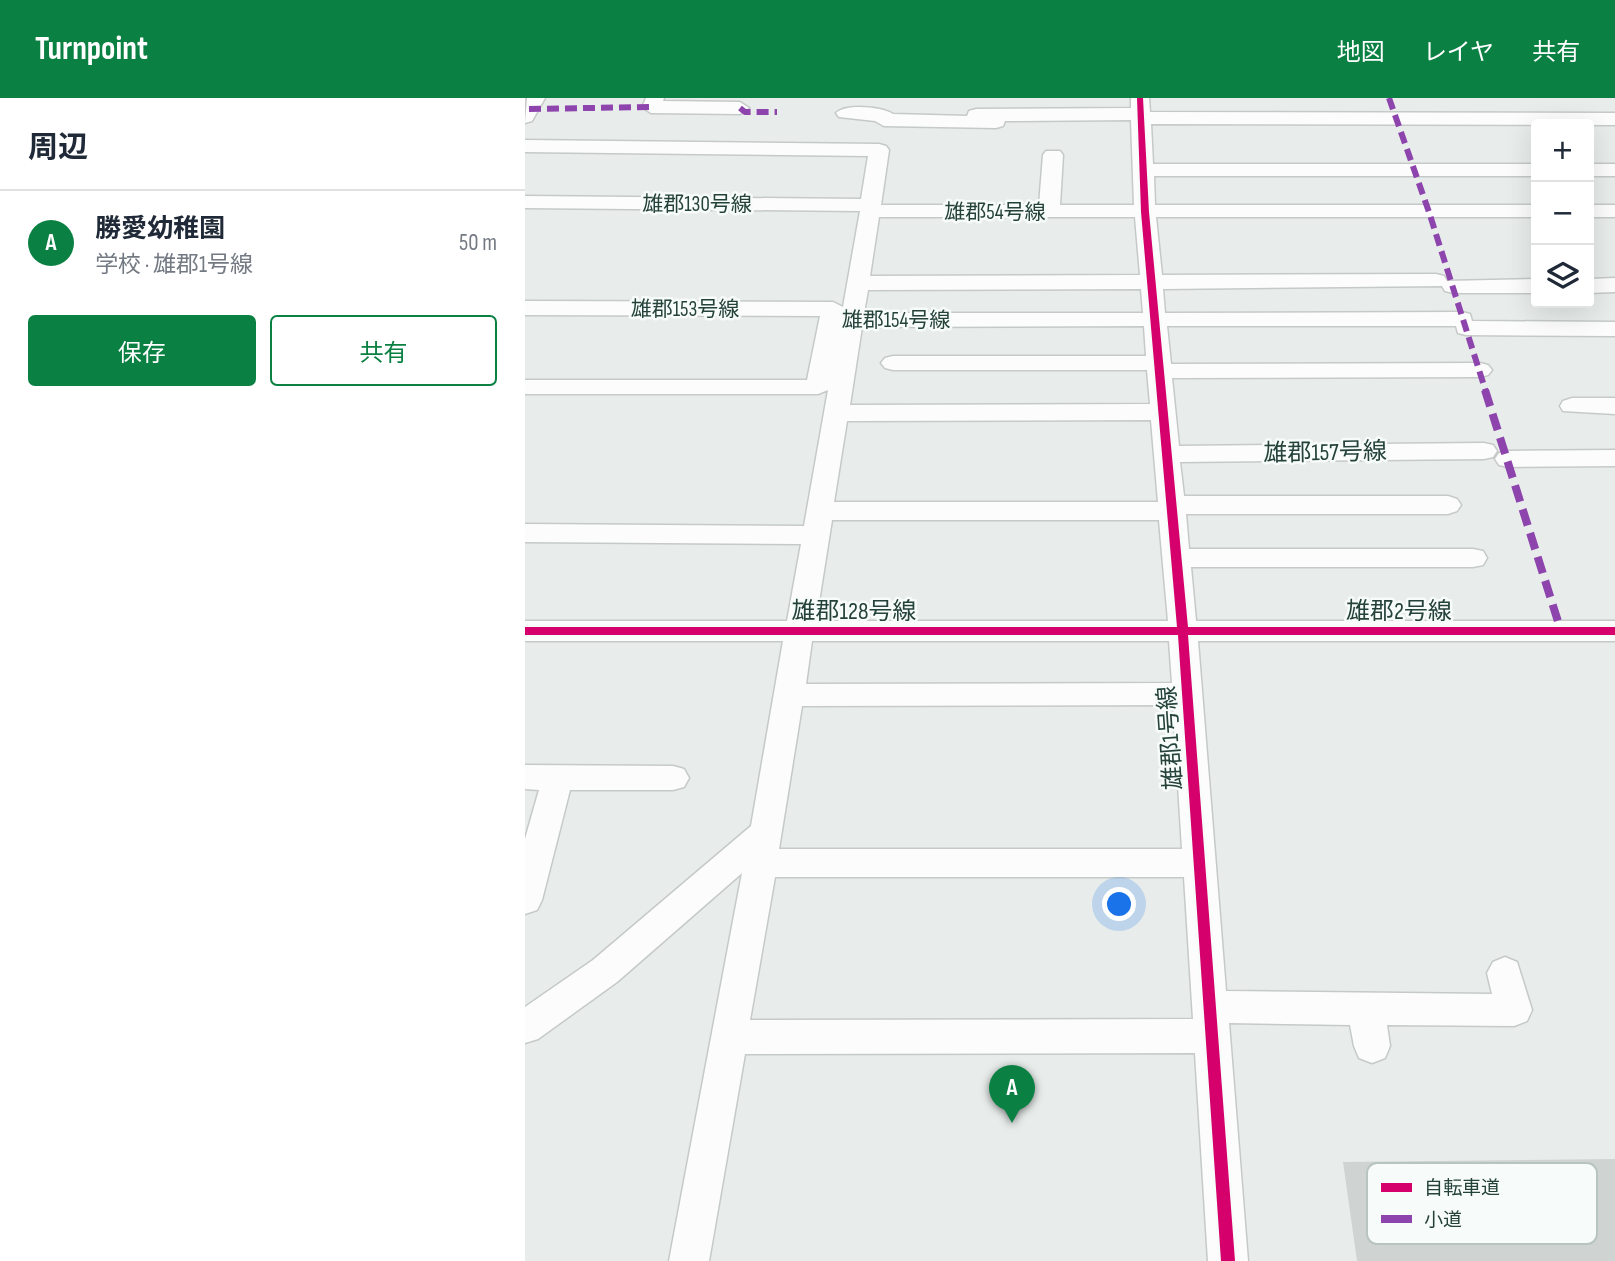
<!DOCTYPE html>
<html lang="ja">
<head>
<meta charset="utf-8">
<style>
	body { margin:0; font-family:"Sofia Sans Condensed","Noto Sans JP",sans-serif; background:#f6f6f7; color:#1f2937 }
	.controls { position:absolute; right:21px; top:21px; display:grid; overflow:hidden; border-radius:7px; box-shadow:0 7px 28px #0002 }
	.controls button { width:63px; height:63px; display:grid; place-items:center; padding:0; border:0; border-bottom:2px solid #e0e1e3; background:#fff; color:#1f2937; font:35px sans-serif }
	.you { position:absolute; left:595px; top:807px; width:24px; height:24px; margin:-18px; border:5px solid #fff; border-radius:50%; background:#1a73e8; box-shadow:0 0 0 10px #1a73e833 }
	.badge { display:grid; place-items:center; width:46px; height:46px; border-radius:50%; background:#0b8043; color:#fff; font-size:23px; font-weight:700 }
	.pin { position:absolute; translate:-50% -58px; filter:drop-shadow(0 2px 4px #0008) }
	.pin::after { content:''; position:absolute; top:37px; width:24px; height:21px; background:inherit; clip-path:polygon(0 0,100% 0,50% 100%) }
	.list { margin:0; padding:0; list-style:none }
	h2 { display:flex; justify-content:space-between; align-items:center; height:91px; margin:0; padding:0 28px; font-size:30px }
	h2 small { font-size:23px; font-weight:400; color:#747a83 }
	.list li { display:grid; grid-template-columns:46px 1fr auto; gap:21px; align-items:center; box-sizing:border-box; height:105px; padding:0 28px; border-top:2px solid #e0e1e3 }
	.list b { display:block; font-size:26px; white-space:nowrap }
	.list p { margin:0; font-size:23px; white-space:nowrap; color:#747a83 }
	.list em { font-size:23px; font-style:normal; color:#747a83 }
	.actions { display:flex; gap:14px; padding:21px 28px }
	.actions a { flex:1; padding:16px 0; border:2px solid #0b8043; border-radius:7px; text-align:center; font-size:24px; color:#0b8043 }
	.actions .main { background:#0b8043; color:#fff }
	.icon { flex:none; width:38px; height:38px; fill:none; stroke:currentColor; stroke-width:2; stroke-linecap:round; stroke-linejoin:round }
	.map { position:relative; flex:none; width:1090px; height:1163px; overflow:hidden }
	header { display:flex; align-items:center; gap:42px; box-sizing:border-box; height:98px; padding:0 35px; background:#0b8043; color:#fff }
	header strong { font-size:33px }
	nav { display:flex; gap:38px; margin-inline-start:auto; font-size:24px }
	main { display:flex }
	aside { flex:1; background:#fff }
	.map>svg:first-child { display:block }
	.building { fill:#cfd4d2 }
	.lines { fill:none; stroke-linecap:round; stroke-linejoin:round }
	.street-casing { stroke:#c5cac8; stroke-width:3 }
	.street { fill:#fcfcfc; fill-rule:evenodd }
	.quiet-far1 { stroke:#8e44ad; stroke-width:6; stroke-dasharray:12 6; stroke-linecap:butt }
	.quiet { stroke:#8e44ad; stroke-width:8; stroke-dasharray:17 8; stroke-linecap:butt }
	.cycleway-casing { stroke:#f7fbf9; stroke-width:5 }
	.cycleway { fill:#d6006c; fill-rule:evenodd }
	.labels { text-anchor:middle; stroke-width:5; stroke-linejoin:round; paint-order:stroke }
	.far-street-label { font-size:21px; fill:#24423a; stroke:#f7fbf9 }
	.street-label { font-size:24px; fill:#24423a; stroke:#f7fbf9 }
	.key { fill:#f7fbf9; stroke:#b8c4c0; stroke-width:2 }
	.key-label { font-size:19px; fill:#24423a }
</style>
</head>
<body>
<header>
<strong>Turnpoint</strong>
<nav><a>地図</a><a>レイヤ</a><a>共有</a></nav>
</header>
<main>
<aside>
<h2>周辺<small></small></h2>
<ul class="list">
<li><span class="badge">A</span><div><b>勝愛幼稚園</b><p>学校 · 雄郡1号線</p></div><em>50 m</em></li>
</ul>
<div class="actions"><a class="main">保存</a><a>共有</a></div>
</aside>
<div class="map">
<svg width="1090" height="1163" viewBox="0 0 1090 1163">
	<rect width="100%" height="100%" fill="#e8edeb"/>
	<path class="building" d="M1090,1061V1163H832L818,1064Z"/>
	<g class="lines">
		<g class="street-casing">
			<path id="street" d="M2,0H20L7,23L0,25Z
				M121,0H139L138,3L215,4L224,10L215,16L126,15L117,9Z
				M606,0H624L625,14L1090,15V27L626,26L628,66H1011V78H629L630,107H1011V119H631L637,177L911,176L919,178L922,183L1011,181V195H928L920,193L917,188L638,191L640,215L937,214L945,216L947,223L1090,224V238L941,237L933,235L931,228H642L646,266L955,265L963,267L967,272L963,277L955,279L647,280L654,348L959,345L968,347L972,353L968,359L959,361L655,364L659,398H923L932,401L936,407L932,413L923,416H661L664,451H948L958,453L962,460L958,467L948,469H666L671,523H1090V543H673L701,893L967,896L962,875L968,864L980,859L992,864L1007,912L1002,923L989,928L862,927L865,948L860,960L847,965L834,960L829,948L825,927L704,925L723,1163H683L670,955L220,956L184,1163H144L217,775L92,884L13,941L0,945V909L68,862L226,728L258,543H0V523H262L276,446L0,444V426L279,428L303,292L293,296H0V282H282L295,218L0,217V203L308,204L318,209L335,113L0,110V98L336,101L343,58L0,54V42L354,46L361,48L364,52L356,107H514L518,57L521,53H535L538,57L535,107H609L606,22L480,23L478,28L471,30L359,28L350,23L314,19L311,15C321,5 358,9 368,16L442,18L444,13L451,11L606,10ZM354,119H610L615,177L345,178ZM616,191L618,215H339L343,192ZM619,228L621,258H368L360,260L356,265L360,270L368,272H622L625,306L325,307L337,229ZM626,322L633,404H309L322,323ZM307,422H634L643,523H291ZM287,543H644L647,585L281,586ZM648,607L657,751H254L277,608ZM250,779H659L668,921L225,922Z
				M1064,66H1090V78H1064Z
				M1064,107H1090V119H1064Z
				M1090,180V194L1064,195V181Z
				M1047,300H1090V316L1038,313L1035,308L1038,303Z
				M1090,352V368L983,369L974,367L970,361L974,355L983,353Z
				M0,667L148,668L159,671L164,680L159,689L148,692H45L17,802L12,812L0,816V741L14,692L0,691Z"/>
		</g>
		<use href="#street" class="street"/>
		<path class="quiet-far1" d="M864,0L904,114L961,294
			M215,10L220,14H252
			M4,11L126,9"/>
		<path class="quiet" d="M960,292L1036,533"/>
		<g class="cycleway-casing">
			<path id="cycleway" d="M612,0H618L624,114L663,529H1090V537H663L710,1163H696L653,537H0V529H652L616,114Z"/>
		</g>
		<use href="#cycleway" class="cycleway"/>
	</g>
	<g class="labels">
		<g class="far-street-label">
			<text x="172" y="113">雄郡130号線</text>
			<text x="470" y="121">雄郡54号線</text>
			<text x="160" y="218">雄郡153号線</text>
			<text x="371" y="229">雄郡154号線</text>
		</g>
		<g class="street-label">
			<text transform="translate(800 354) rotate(-1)" y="8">雄郡157号線</text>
			<text x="329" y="521">雄郡128号線</text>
			<text x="874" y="521">雄郡2号線</text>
			<text transform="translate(645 640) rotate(-94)" y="8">雄郡1号線</text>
		</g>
	</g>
	<rect x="842" y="1065" width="230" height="81" rx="10" class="key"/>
	<rect x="856" y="1085" width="31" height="9" fill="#d6006c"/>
	<rect x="856" y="1117" width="31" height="8" fill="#8e44ad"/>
	<g class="key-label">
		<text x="899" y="1096">自転車道</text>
		<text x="899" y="1128">小道</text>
	</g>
</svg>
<div class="controls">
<button>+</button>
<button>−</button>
<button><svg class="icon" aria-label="layers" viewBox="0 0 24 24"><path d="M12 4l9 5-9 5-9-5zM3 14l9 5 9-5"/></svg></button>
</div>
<div class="you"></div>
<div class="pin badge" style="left:487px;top:1025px">A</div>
</div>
</main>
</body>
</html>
